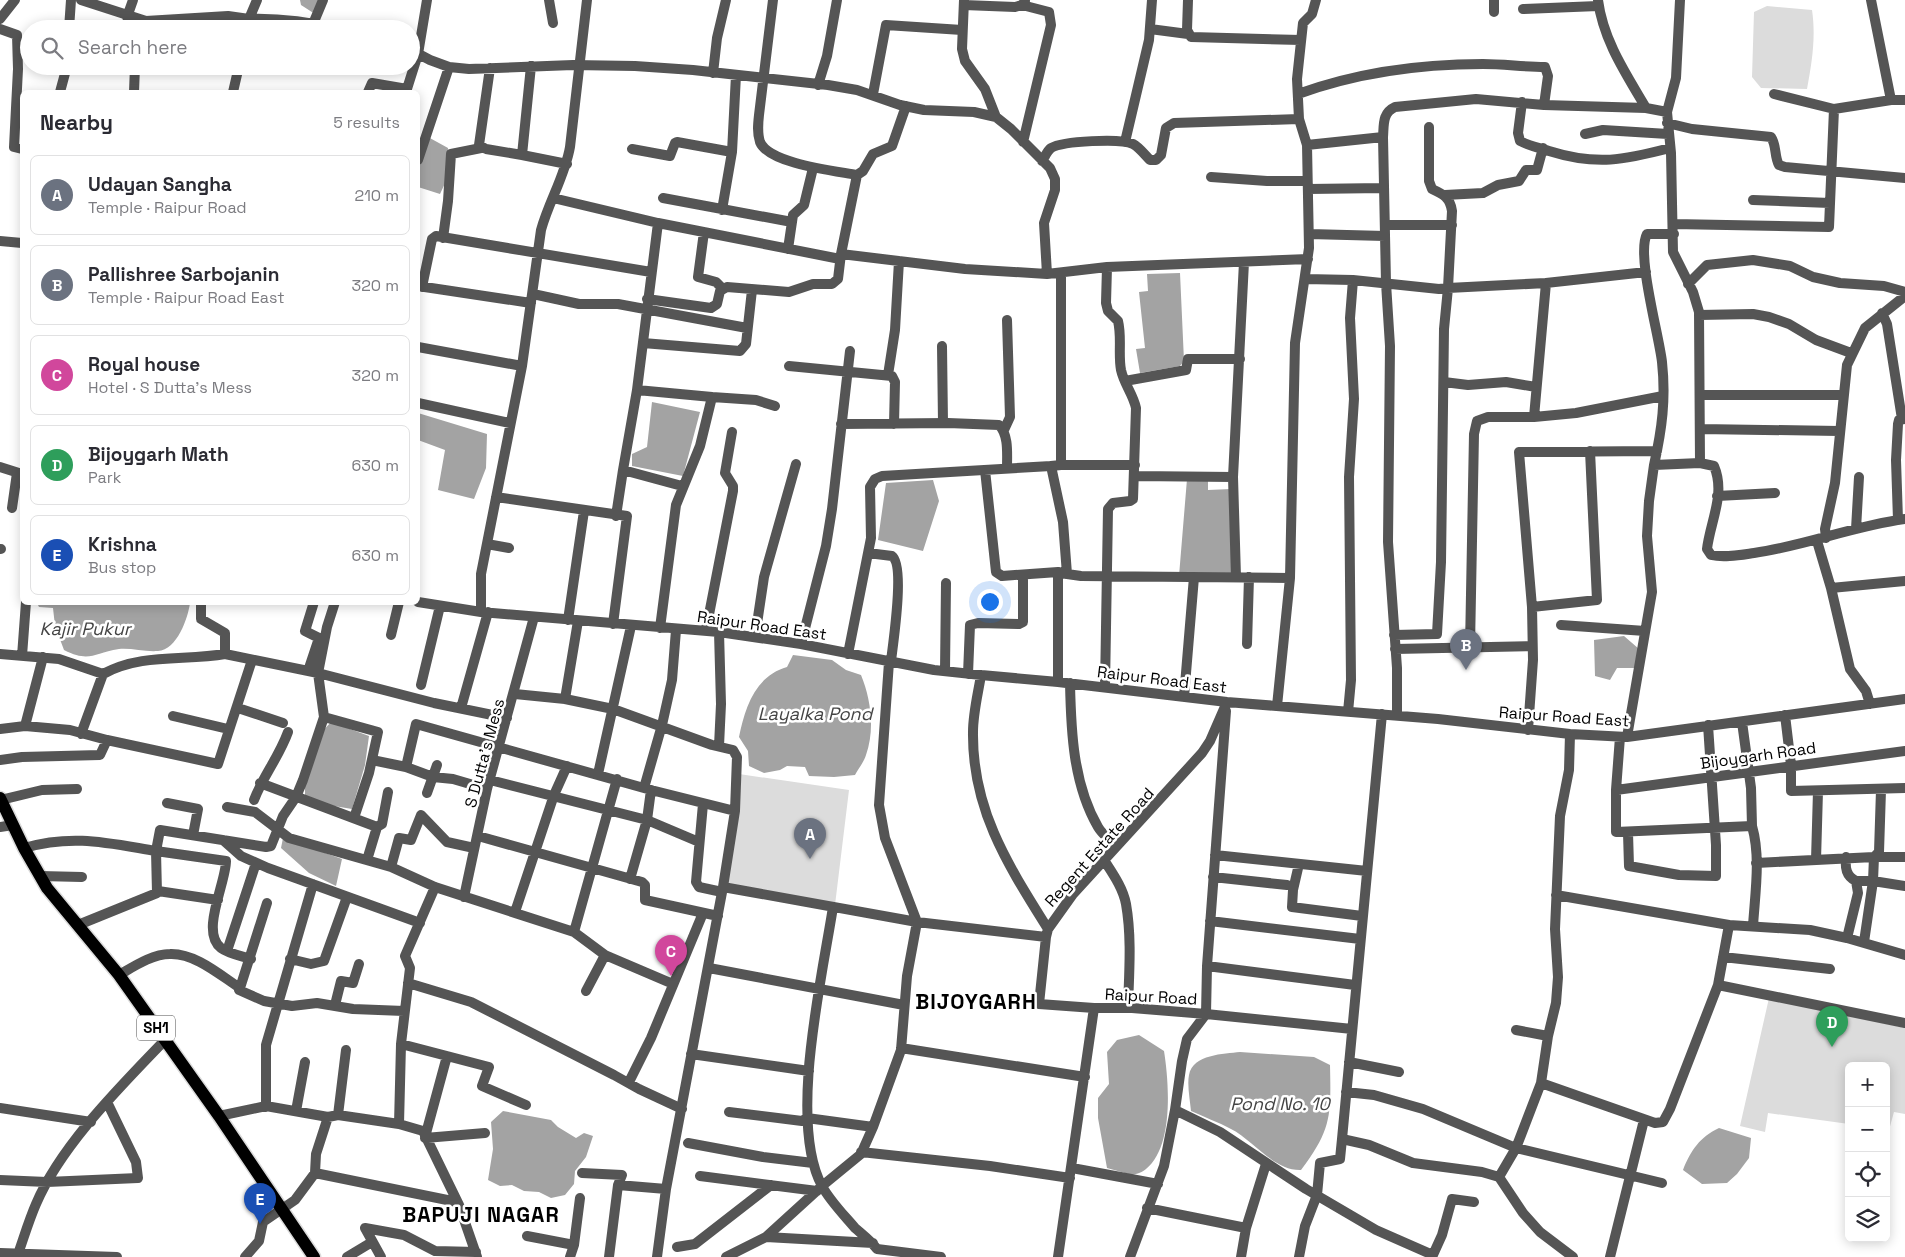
<!DOCTYPE html>
<html lang="en">
<head>
<meta charset="utf-8">
<style>
	body { margin:0; font-family:"Space Grotesk",sans-serif; background:#f7f7f7; color:#2b2b33 }
	.controls { position:absolute; right:15px; bottom:15px; display:grid; overflow:hidden; border-radius:8px; box-shadow:0 2px 12px #0003 }
	.controls button { width:45px; height:45px; display:grid; place-items:center; padding:0; border:0; border-bottom:1px solid #e1e1e2; background:#fff; color:#2b2b33; font:25px sans-serif }
	.you { position:absolute; left:989px; top:601px; width:18px; height:18px; margin:-12px; border:4px solid #fff; border-radius:50%; background:#1a73e8; box-shadow:0 0 0 8px #1a73e833 }
	.badge { display:grid; place-items:center; width:32px; height:32px; border-radius:50%; background:#000; color:#fff; font-size:16px; font-weight:700 }
	.pin { position:absolute; translate:-50% -41px; filter:drop-shadow(0 1px 2px #0008) }
	.pin::after { content:''; position:absolute; top:26px; width:18px; height:15px; background:inherit; clip-path:polygon(0 0,100% 0,50% 100%) }
	.list { margin:0; padding:0; list-style:none }
	h2 { display:flex; justify-content:space-between; align-items:center; height:65px; margin:0; padding:0 20px; font-size:21px }
	h2 small { font-size:16px; font-weight:400; color:#7c7c81 }
	.list li { display:grid; grid-template-columns:32px 1fr auto; gap:15px; align-items:center; box-sizing:border-box; height:80px; margin:0 10px 10px; padding:0 10px; border:1px solid #e1e1e2; border-radius:8px }
	.list b { display:block; font-size:19px; white-space:nowrap }
	.list p { margin:0; font-size:16px; white-space:nowrap; color:#7c7c81 }
	.list em { font-size:16px; font-style:normal; color:#7c7c81 }
	.icon { flex:none; width:28px; height:28px; fill:none; stroke:currentColor; stroke-width:2; stroke-linecap:round; stroke-linejoin:round }
	.map { position:relative; flex:none; width:1905px; height:1257px; overflow:hidden }
	.search { position:absolute; background:#fff; box-shadow:0 2px 12px #0003; left:20px; top:20px; width:400px; height:55px; display:flex; align-items:center; gap:12px; box-sizing:border-box; padding:0 18px; border-radius:28px; color:#7c7c81; font-size:19px }
	.panel { position:absolute; background:#fff; box-shadow:0 2px 12px #0003; left:20px; top:90px; width:400px; height:515px; border-radius:8px }
	.map>svg:first-child { display:block }
	.green { fill:#dcdcdc }
	.water { fill:#a3a3a3 }
	.lines { fill:none; stroke-linecap:round; stroke-linejoin:round }
	.major-casing { stroke:#dbdbdb; stroke-width:15 }
	.minor { stroke:#555; stroke-width:10 }
	.major { stroke:#000; stroke-width:12 }
	.labels { text-anchor:middle; stroke-width:5; stroke-linejoin:round; paint-order:stroke }
	.shield { fill:#fff; stroke:#4c4c4c; stroke-width:1 }
	.shield-label { font-size:15px; font-weight:bold; fill:#000 }
	.street-label { font-size:16px; fill:#000; stroke:#fff }
	.water-label { font-size:18px; font-style:italic; fill:#444; stroke:#fff }
	.district-label { font-size:21px; font-weight:bold; letter-spacing:1px; fill:#000; stroke:#fff }
</style>
</head>
<body>
<div class="map">
<svg width="1905" height="1257" viewBox="0 0 1905 1257">
	<rect width="100%" height="100%" fill="#fff"/>
	<path class="green" d="M1767,6L1812,10C1816,37 1812,62 1807,89L1761,88L1752,77L1754,12Z
		M739,774L849,790L835,905L723,885Z
		M1769,998L1905,1028V1114L1894,1112L1889,1130L1886,1129V1066H1849V1124L1768,1113L1765,1132L1740,1126Z"/>
	<path class="water" d="M300,0H325L315,14L301,5Z
		M428,137L448,148L447,179L440,194L418,187V172Z
		M1180,273L1184,361L1180,366L1140,373L1136,349L1145,348L1139,292L1148,291L1147,274Z
		M652,402L700,412L683,476L632,466V454L647,447Z
		M418,413L487,434L486,468L474,499L438,490L445,450L418,440Z
		M1187,479H1208V490L1231,489V576H1179Z
		M933,480L939,501L923,551L878,540L886,483Z
		M37,603H190C188,618 177,650 158,651C145,652 132,648 119,649C93,653 90,663 64,650L55,626L53,608L39,607Z
		M1624,636L1639,649L1636,668H1617L1610,680L1595,676L1594,640Z
		M793,655L832,660L846,670L861,675C871,699 875,730 866,755C864,762 858,769 855,775L834,777L809,776L805,767L787,766L780,770L764,773L749,766L748,751L739,737C745,708 755,676 787,667Z
		M331,722L369,736L365,765L352,809L316,803L305,797V785L319,735Z
		M283,838L342,859L336,886L309,873L281,848Z
		M1139,1035L1164,1051C1169,1082 1174,1147 1146,1169C1143,1172 1137,1174 1132,1175L1107,1168L1098,1118V1098L1109,1084L1107,1052L1117,1040Z
		M1240,1052L1314,1057L1330,1065C1331,1115 1332,1129 1301,1170C1274,1171 1253,1140 1231,1129C1218,1122 1204,1117 1191,1111C1190,1100 1187,1085 1189,1075C1193,1054 1224,1054 1240,1052Z
		M503,1111L551,1120L558,1127L576,1138L584,1133L593,1136L586,1157L575,1171L574,1184L565,1195L551,1198L539,1192L524,1191L512,1185L500,1186L488,1180L493,1149L491,1122Z
		M1719,1128L1751,1138L1749,1158L1737,1174L1727,1183L1702,1184L1683,1170C1691,1150 1700,1137 1719,1128Z"/>
	<g class="lines">
		<g class="major-casing">
			<path id="major" d="M0,798L24,848L47,888L119,975L219,1116L314,1257"/>
		</g>
		<path class="minor" d="M81,0L146,21L228,16L249,19L257,0
			M549,0L553,23
			M773,0L759,115C758,124 757,133 760,142C769,164 836,171 857,175L841,254
			M964,0L962,49L965,61L985,89L996,117
			M1188,0L1187,30L1191,37L1301,40
			M1494,0V12
			M1598,0C1603,40 1626,74 1646,108
			M1871,0L1891,100H1905
			M964,5L1015,7L1022,5L1025,1
			M1022,5L1049,12L1051,25L1023,142
			M1523,9L1598,6
			M127,17L133,0
			M0,19L15,0
			M313,24L323,0
			M0,29L17,35L18,69L14,147L22,149
			M69,29L71,0
			M247,29L249,19C279,18 309,22 339,29
			M1150,29L1188,34
			M411,50L430,60L449,67L469,69L573,65L635,66L693,70L828,85L857,90L900,105L924,110L974,112L996,117L1011,129L1050,168L1055,179V190L1044,223L1047,274
			M531,66L522,155L567,164
			M490,68L479,145L486,149L522,155
			M713,73L717,38L726,0
			M818,85L827,56L837,0
			M60,92L67,66
			M134,92L135,66
			M233,92L239,66
			M368,92L372,83L407,89
			M406,92L418,54L427,0
			M873,94L886,25L962,30
			M1298,94C1356,73 1421,64 1483,64C1504,64 1524,67 1545,67L1548,76L1544,105L1646,108L1667,112L1676,78L1680,0
			M1774,94L1834,109L1891,100
			M1522,102L1518,133L1520,141C1529,146 1540,148 1549,151C1597,166 1624,160 1670,148
			M1667,112L1671,153L1673,252L1693,292L1699,312L1700,463
			M1667,123L1692,129L1771,137C1777,146 1774,156 1779,165L1785,167L1905,178
			M1429,127V181L1432,189C1443,194 1450,197 1452,211L1448,288L1546,283L1534,417H1488L1477,421L1474,434L1470,647
			M1585,134L1603,130L1668,134
			M1383,137C1384,125 1382,113 1395,107L1476,99L1544,105
			M1125,142L1149,40L1152,0
			M1307,145L1383,137L1386,283L1390,346L1388,542L1397,668V716
			M632,149L670,156L675,143L677,142L732,152
			M418,160L449,67
			M1042,161C1045,157 1047,151 1051,148C1063,141 1121,138 1133,144C1139,147 1145,155 1150,160H1156L1161,155L1166,128L1174,123L1299,119
			M857,175L863,171L873,154L892,146L906,106
			M1211,177L1267,181H1307
			M1308,189L1384,188
			M1445,195L1483,193L1498,185L1519,181L1526,170H1537L1543,148
			M553,198L658,223L637,390L712,397L700,446L676,505L660,628
			M663,198L792,222
			M1753,200L1830,203
			M722,210L732,152L736,75
			M658,223L840,259
			M1673,224L1829,227L1834,109
			M1385,225H1452
			M704,232L698,277L716,282L722,288
			M1309,234L1385,236
			M1674,234H1647C1636,254 1659,335 1662,362C1666,399 1662,429 1654,465L1700,463L1714,466C1726,494 1710,522 1707,549L1711,555C1724,558 1740,555 1754,553C1805,546 1853,526 1905,519
			M443,238L448,201L451,154L481,148
			M0,241L22,243
			M788,249L793,215L804,205L813,168
			M1305,279L1353,280L1439,289L1448,288L1444,329L1441,562L1437,634L1394,635
			M1546,283L1646,272
			M1688,284L1707,265L1753,260L1790,266L1813,277L1840,283L1884,286L1905,292
			M418,286L531,303
			M422,287L432,239L436,236L651,272
			M533,294L579,304H618L747,328
			M647,299L711,308L717,304L720,291L727,287L789,292L813,284H832L838,279L841,254L965,269L1047,274L1107,267L1308,259
			M1882,313L1887,324L1902,419
			M1699,315L1753,314L1769,317L1789,324L1816,340L1851,353
			M643,343L740,351L746,344L752,290
			M942,346L943,423
			M418,347L522,366
			M789,366L892,376L895,382L894,424
			M888,375L895,330L899,261
			M1125,381L1186,370L1188,359H1240
			M1444,382L1468,385L1506,382L1536,387
			M637,390L623,470L682,486
			M1701,395H1842
			M712,397L756,400L775,406
			M418,403L510,423
			M1534,417L1576,413L1663,396
			M841,424L948,423L999,425C1009,435 1007,454 1007,468
			M1700,429L1839,431
			M1004,430L1010,417L1007,320
			M1061,465H1135
			M0,467L22,474
			M985,470L996,572L1002,576L1058,572
			M1135,476L1233,477
			M1717,496L1775,493
			M496,497L627,516L613,624
			M12,508L17,473
			M616,516L623,470
			M1898,520L1896,460L1898,424L1899,420L1905,419
			M1856,529L1859,477
			M1826,538L1825,529L1835,483L1847,365L1865,328L1905,296
			M1817,541L1831,588L1850,669L1866,691L1870,704
			M487,544L509,548
			M0,549H1
			M868,553L892,556C905,565 893,644 891,661
			M1067,574L1081,576L1290,578
			M1236,577L1233,477L1244,262
			M1831,588L1905,581
			M201,602V619L225,633V654L318,673L434,703L507,718
			M418,602L481,612L719,632L801,644L934,670L981,675L1058,682L1227,702L1438,719L1570,734L1627,737L1905,699
			M1532,607L1597,600L1590,451
			M481,612V574L522,366L541,230C549,201 565,176 570,147L587,0
			M568,620L584,511
			M1561,625L1645,631
			M706,630L733,491V486L725,473L732,432
			M391,635L399,602
			M755,637L764,577L796,464
			M801,644L826,546L832,509L850,351
			M1247,644L1249,577
			M1395,649L1532,646
			M0,654L59,659L103,674L81,734
			M848,654L871,538L870,487L875,479L882,476L1051,466
			M22,656L26,602
			M889,662L879,805L885,838L917,922
			M308,671L319,638L305,631L314,602
			M945,671L946,583
			M103,674C141,653 184,661 225,654
			M968,674L970,625L978,623L1019,624L1023,622V575
			M981,675C978,694 973,713 973,732C972,810 1008,865 1048,929
			M1058,682V572L1067,574L1063,522L1051,466L1061,465V273
			M1070,683C1071,731 1073,784 1098,827C1102,834 1110,840 1116,847
			M421,685L440,606
			M1105,687L1108,509L1113,503L1130,501L1133,499L1136,408C1133,394 1124,384 1121,370C1118,354 1122,337 1118,321L1108,311L1106,303L1107,267
			M515,694L565,699L613,709L712,745L733,750L737,757L735,811L723,887
			M1184,697L1194,577
			M565,699L578,621
			M1277,706L1290,578L1295,343L1309,248L1307,145L1299,119L1297,79L1303,23L1312,14L1316,0
			M238,708L283,723
			M461,708L488,612
			M1348,712L1351,680L1349,477L1354,399L1350,318L1353,280
			M1382,714L1342,1139L1369,1145L1413,1163L1482,1172L1499,1177L1523,1213L1540,1232L1573,1257
			M1785,715L1791,765V791L1905,788
			M173,716L228,729
			M324,717L378,732L369,773L354,818
			M1742,722L1751,788L1752,826C1761,857 1755,894 1753,926
			M25,726L43,657
			M0,729L25,726L70,730L107,740
			M1528,730L1533,660L1532,607L1519,452L1657,451
			M1620,737L1616,790V832L1752,826
			M1627,737L1652,592L1647,536L1649,501L1654,465
			M719,746L721,704L719,632
			M0,760L22,757L100,755L107,740L218,764L252,660
			M372,760L406,767L433,777L453,779L487,789
			M406,767L416,724L651,790L735,811
			M598,774L631,626
			M490,780L647,820L699,842
			M260,783L377,827
			M644,788L662,725L672,680L676,630
			M1616,790L1905,751
			M427,793L437,765
			M1,800L42,790L77,789
			M254,800C263,776 279,757 288,732
			M167,803L198,809L193,835
			M703,804L696,882L699,887L722,892
			M227,807L255,812L289,838L391,867
			M0,827L13,825
			M1628,833L1629,866L1679,875L1716,876V845L1708,725
			M478,836L642,882L645,885V900L718,916
			M223,840L241,856L268,868L420,923
			M24,848C73,834 107,843 156,851L157,893L78,925
			M474,848L447,842L421,815L411,840L399,838L391,867L435,887L574,932L605,955L673,984
			M1215,855L1367,871
			M1846,857C1845,868 1846,876 1856,881L1858,893L1847,938
			M1874,857L1879,852L1881,790
			M1874,857H1905
			M367,860L377,827L382,824L388,792
			M1104,860C1113,874 1123,888 1126,904C1132,938 1129,974 1128,1008
			M1816,860L1818,791
			M1756,863L1874,857L1873,881L1905,886
			M1299,864L1293,890L1292,907L1362,916
			M40,876L82,877
			M1213,877L1287,885
			M630,879L647,820L651,790
			M1856,881H1873L1864,942
			M158,891L218,900
			M1556,895L1729,925L1810,930L1847,938L1905,955
			M464,897L487,789L534,617
			M833,907C822,978 788,1123 822,1186C830,1201 844,1215 855,1228C863,1235 871,1241 877,1249L941,1257
			M515,912L554,795L567,766
			M1210,921L1360,939
			M574,932L617,779
			M1046,937L1039,1004L1094,1008
			M227,951L256,863
			M1723,957L1830,969
			M251,959C242,956 229,954 221,948C200,932 226,883 226,861L156,851L160,830L266,847L271,846L283,816L296,797L303,780L324,717L318,673L327,627L335,602
			M290,959L311,964L324,961L347,897
			M1207,966L1355,985
			M709,968L904,1005
			M119,975C133,967 152,954 170,954C195,953 220,975 240,988L239,990L264,1001L292,1006L317,1003L353,1009L404,1011
			M408,983L471,1002L614,1075L639,1089L682,1109
			M1718,985L1905,1023
			M240,988L267,903
			M586,991L605,955
			M335,1005L341,981L353,983L359,964
			M1516,1030L1548,1036
			M401,1044L489,1067L482,1086L526,1105
			M901,1048L1085,1077
			M691,1054L809,1071
			M1349,1062L1399,1072
			M629,1082L651,1038L703,913
			M1541,1083L1655,1123L1663,1122L1670,1109L1718,985L1729,925
			M1346,1092L1374,1095L1423,1109L1516,1148L1662,1183
			M266,1107V1045L313,884
			M0,1108L91,1122
			M1175,1110L1182,1061L1187,1039L1206,1014L1352,1029
			M296,1111L305,1062
			M729,1112L802,1121L807,1118L873,1127
			M338,1115L346,1050
			M219,1116L266,1106L328,1117L338,1115L399,1124L423,1131L459,1205L477,1257
			M399,1124L401,1044L410,968L405,956L435,887
			M425,1137L447,1056
			M425,1138L485,1133
			M688,1143L763,1157L813,1163
			M861,1152L990,1166L1070,1178
			M1072,1168L1158,1184
			M315,1173L457,1202
			M582,1173L622,1175L618,1185L609,1257
			M700,1176L817,1191
			M1499,1177L1516,1148L1541,1083L1548,1036L1556,1003L1558,977L1555,929L1560,816L1569,770L1570,734
			M0,1180L47,1182L138,1178L136,1162L107,1102
			M618,1185L666,1189
			M1147,1208L1246,1228
			M527,1236L574,1245
			M766,1237L873,1243
			M677,1247L695,1244L771,1185
			M0,1253L117,1257
			M18,1254C24,1237 29,1220 36,1204C61,1145 121,1086 165,1040
			M245,1257L259,1241L263,1222L295,1200L315,1173L316,1154L328,1117
			M347,1257L372,1242
			M381,1257L365,1228L404,1235L435,1251L476,1252
			M570,1257L574,1245L580,1198
			M657,1257L666,1189L723,887L917,922L1046,937L1048,929L1073,894L1202,753L1210,741L1227,702
			M726,1257L766,1237L822,1186L861,1154L873,1127L901,1050L907,976L917,922
			M1058,1257L1094,1008H1132L1206,1014L1207,966L1226,711
			M1130,1257L1164,1166L1175,1110L1220,1132L1306,1189L1376,1230L1433,1255
			M1241,1257L1246,1228L1266,1164
			M1299,1257L1305,1226L1317,1195L1320,1163L1340,1159L1342,1139
			M1432,1257L1442,1235L1452,1199L1474,1202
			M1610,1257L1644,1120"/>
		<use href="#major" class="major"/>
	</g>
	<g class="labels">
		<rect class="shield" x="137" y="1015.5" width="38" height="25" rx="4"/>
		<g class="shield-label">
			<text x="156" y="1033">SH1</text>
		</g>
		<g class="street-label">
			<text transform="translate(762 625) rotate(8)" y="6">Raipur Road East</text>
			<text transform="translate(1162 679) rotate(7)" y="6">Raipur Road East</text>
			<text transform="translate(1564 716) rotate(4)" y="6">Raipur Road East</text>
			<text transform="translate(484 753) rotate(-75)" y="6">S Dutta's Mess</text>
			<text transform="translate(1758 755) rotate(-8)" y="6">Bijoygarh Road</text>
			<text transform="translate(1099 847) rotate(-48)" y="6">Regent Estate Road</text>
			<text transform="translate(1151 996) rotate(3)" y="6">Raipur Road</text>
		</g>
		<g class="water-label">
			<text x="85" y="635">Kajir Pukur</text>
			<text x="815" y="720">Layalka Pond</text>
			<text x="1280" y="1110">Pond No. 10</text>
		</g>
		<g class="district-label">
			<text x="976" y="1009">BIJOYGARH</text>
			<text x="481" y="1222">BAPUJI NAGAR</text>
		</g>
	</g>
</svg>
<div class="controls">
<button>+</button>
<button>−</button>
<button><svg class="icon" aria-label="locate" viewBox="0 0 24 24"><circle cx="12" cy="12" r="6"/><path d="M12 2v4M12 18v4M2 12h4M18 12h4"/></svg></button>
<button><svg class="icon" aria-label="layers" viewBox="0 0 24 24"><path d="M12 4l9 5-9 5-9-5zM3 14l9 5 9-5"/></svg></button>
</div>
<div class="you"></div>
<div class="pin badge" style="left:810px;top:859px;background:#6b7280">A</div>
<div class="pin badge" style="left:1466px;top:670px;background:#6b7280">B</div>
<div class="pin badge" style="left:671px;top:976px;background:#d1479c">C</div>
<div class="pin badge" style="left:1832px;top:1047px;background:#2e9e5b">D</div>
<div class="pin badge" style="left:260px;top:1224px;background:#1a4fb4">E</div>
<div class="search"><svg class="icon" aria-label="search" viewBox="0 0 24 24"><circle cx="10" cy="10" r="6"/><path d="M15 15l6 6"/></svg>Search here</div>
<section class="panel">
<h2>Nearby<small>5 results</small></h2>
<ul class="list">
<li><span class="badge" style="background:#6b7280">A</span><div><b>Udayan Sangha</b><p>Temple · Raipur Road</p></div><em>210 m</em></li>
<li><span class="badge" style="background:#6b7280">B</span><div><b>Pallishree Sarbojanin</b><p>Temple · Raipur Road East</p></div><em>320 m</em></li>
<li><span class="badge" style="background:#d1479c">C</span><div><b>Royal house</b><p>Hotel · S Dutta's Mess</p></div><em>320 m</em></li>
<li><span class="badge" style="background:#2e9e5b">D</span><div><b>Bijoygarh Math</b><p>Park</p></div><em>630 m</em></li>
<li><span class="badge" style="background:#1a4fb4">E</span><div><b>Krishna</b><p>Bus stop</p></div><em>630 m</em></li>
</ul>
</section>
</div>
</body>
</html>
